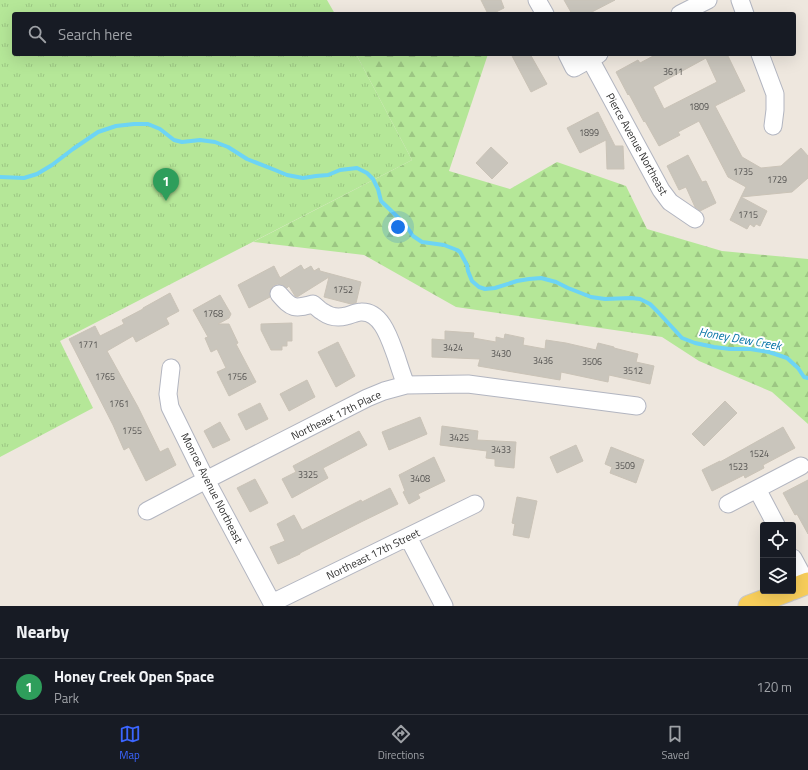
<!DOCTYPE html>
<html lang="en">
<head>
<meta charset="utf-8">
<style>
	body { margin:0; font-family:"Titillium Web",sans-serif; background:#242831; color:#f1f3f6 }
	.controls { position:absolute; right:12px; bottom:12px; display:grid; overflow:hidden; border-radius:4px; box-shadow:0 4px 16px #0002 }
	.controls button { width:36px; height:36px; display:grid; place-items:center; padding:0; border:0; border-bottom:1px solid #363941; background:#171b24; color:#f1f3f6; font:20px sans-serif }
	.you { position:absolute; left:398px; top:227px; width:14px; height:14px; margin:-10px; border:3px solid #fff; border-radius:50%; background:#1a73e8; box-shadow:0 0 0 6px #1a73e833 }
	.badge { display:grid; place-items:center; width:26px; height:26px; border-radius:50%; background:#3b65ff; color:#fff; font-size:13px; font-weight:700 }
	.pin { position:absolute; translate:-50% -33px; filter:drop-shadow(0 1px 2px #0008) }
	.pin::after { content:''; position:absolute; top:21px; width:14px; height:12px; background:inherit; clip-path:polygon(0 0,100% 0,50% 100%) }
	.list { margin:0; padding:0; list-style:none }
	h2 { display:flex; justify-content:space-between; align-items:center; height:52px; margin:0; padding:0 16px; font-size:17px }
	h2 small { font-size:13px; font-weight:400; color:#9ea1a6 }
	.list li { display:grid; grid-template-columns:26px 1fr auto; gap:12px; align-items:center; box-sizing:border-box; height:56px; padding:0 16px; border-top:1px solid #363941 }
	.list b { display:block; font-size:15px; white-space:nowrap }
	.list p { margin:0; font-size:13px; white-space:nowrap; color:#9ea1a6 }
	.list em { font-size:13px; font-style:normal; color:#9ea1a6 }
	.icon { flex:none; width:22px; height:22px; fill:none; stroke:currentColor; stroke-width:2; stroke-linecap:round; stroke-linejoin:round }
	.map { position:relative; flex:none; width:808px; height:606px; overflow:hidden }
	.search { position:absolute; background:#171b24; box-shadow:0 4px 16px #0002; left:12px; right:12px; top:12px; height:44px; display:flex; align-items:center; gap:10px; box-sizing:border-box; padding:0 14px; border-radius:4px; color:#9ea1a6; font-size:15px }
	.sheet { height:108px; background:#171b24 }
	nav { display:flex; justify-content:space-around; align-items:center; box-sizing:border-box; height:56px; border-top:1px solid #363941; background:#171b24; font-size:11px; color:#9ea1a6 }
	nav a { display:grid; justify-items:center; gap:2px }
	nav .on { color:#3b65ff }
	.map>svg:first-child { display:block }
	.forest { fill:url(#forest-firs) }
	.park { fill:url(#park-tufts) }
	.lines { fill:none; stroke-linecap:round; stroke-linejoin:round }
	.stream { stroke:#6dd4f5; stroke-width:4 }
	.building { fill:#c9c5bc; stroke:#cac3b7; fill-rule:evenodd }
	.minor-casing { stroke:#b2b5c0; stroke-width:19 }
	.major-casing { stroke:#c8c8c8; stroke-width:23 }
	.minor { stroke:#fff; stroke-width:17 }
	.major { stroke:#f8ce5a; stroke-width:21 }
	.labels { text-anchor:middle; stroke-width:4; stroke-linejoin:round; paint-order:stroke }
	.number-label { font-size:9px; fill:#535250 }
	.street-label { font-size:11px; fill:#2c2c2c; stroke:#fff }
	.water-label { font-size:12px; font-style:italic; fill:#0774a6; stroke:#fff }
</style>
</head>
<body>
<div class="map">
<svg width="808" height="606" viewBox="0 0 808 606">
	<defs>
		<pattern id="forest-firs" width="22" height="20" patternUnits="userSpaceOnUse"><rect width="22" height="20" fill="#b5e798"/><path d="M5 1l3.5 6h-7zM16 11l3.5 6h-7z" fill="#9cc683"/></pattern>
		<pattern id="park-tufts" width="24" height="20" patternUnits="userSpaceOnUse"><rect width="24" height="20" fill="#b5e798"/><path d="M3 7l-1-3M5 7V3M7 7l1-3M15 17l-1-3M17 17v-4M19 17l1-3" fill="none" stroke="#9cc683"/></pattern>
	</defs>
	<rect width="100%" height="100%" fill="#eee7de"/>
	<path class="forest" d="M356,54H488L449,171L510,189L557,162L626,186L647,229L722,251L808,259V424L772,392L699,361L662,337L456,307L364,255L253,242L412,160Z"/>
	<path class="park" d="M0,0H327L335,14H14V54H356L412,160L60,341L93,408L0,457Z"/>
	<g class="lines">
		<path class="stream" d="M0,177L24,178L37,174L52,165L73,149L98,132L116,126L134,124H148L160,129L174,140L182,142L200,140L215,142L228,147L247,159L275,170L287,175L303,178L316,176L328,175L340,170L357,168L367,173L373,179L378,189L381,201L405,224L413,236L422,242L444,245L457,250L460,252L467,265L468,271L472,281L479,287L485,289L495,288L517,281L529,279L541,278L556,282L568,288L591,297L605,299L631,298L640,299L650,304L658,312L682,338L695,343L714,347L730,349H750L769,352L787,358L798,368L804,377L808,378"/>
	</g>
	<path class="building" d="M481,0H501L504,8L492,14H488Z
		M564,0H615L588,14H572Z
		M511,54H530L547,84L531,92Z
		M657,54H727L745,91L715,106L742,157L761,168L781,166L801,148L808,156V178L792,192L741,197L746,187L728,177L699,121L678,132L680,135L659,146L645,121L644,122L629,94L628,95L616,72L638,60L640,63ZM706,58L717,82L664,109L653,87Z
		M598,112L615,146H623L624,169H607L606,140L580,153L567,128Z
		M491,147L508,163L492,179L476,163Z
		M688,155L702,182L706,181L716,203L700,211L695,207L686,187L679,190L667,166Z
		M741,197L767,211L760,226L756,224L754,227L750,224L747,229L730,220Z
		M301,265L304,270L311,266L314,271L319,268L320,271L361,282L356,303L351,304L324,297L329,277L297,297L295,296L289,286L287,288L282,285L277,284L273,286L270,291V297L249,308L238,285L274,266L280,278Z
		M170,293L179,311L166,318L169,324L136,342L133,336L107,351L138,407L160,452L168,448L176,465L146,481L129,447L124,450L113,425L69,339L95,326L100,336L124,324L122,320L143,309V308Z
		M220,295L231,314L229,318L218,324H229L238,343L236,344L256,382L229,396L217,372L226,368L217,349L211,352L205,338L208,337L193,310Z
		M292,323V341H287V346H282V350H271L261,330V324Z
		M445,331L474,333L473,338L496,342V337L504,339L505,334L524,338L523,345L545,349L546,340L566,343L596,350L598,343L614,347V348L638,354L636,362L654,366L650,384L609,375L608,382L561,372L560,380L513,372L478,366L480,359L432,357V339L445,340Z
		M338,342L355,376L336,387L318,352Z
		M307,380L315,397L289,411L280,394Z
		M725,401L737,413L704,446L692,434Z
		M260,403L268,419L246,430L238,414Z
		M420,417L427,434L389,450L382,432Z
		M220,422L230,440L213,448L204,431Z
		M442,426L478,431L477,440L516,442L514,468L495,466V459L486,458L487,451L440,445Z
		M783,427L795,448L763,465L764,468L745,478L744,475L712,491L702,470L720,461V462Z
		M359,431L367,445L323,468L328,478L292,498L282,479L296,472L293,466Z
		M576,445L583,461L557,473L550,457Z
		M611,447L644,460L636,483L610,473L612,467L605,464Z
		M434,457L445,481L418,494L420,498L409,504L403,492L405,491L399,475Z
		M255,479L268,503L250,512L237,488Z
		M808,480V534L797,514L795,515L783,493Z
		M390,488L398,504L361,522L300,553V554L278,564L270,547L285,541L277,524L294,515L302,530L361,500L362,502Z
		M517,497L537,501L529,538L513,535L515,524L512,523Z"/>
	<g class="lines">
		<g class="minor-casing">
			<path id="minor" d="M537,0L545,14
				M740,0L745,14
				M680,14L708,0
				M567,54L574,68L599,54
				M760,54L775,94V110L773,126
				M590,59L661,190L670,202L695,219
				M279,294C292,309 294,309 313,304C317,307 319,310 323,312C330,317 338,318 346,316C351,315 356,312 361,312C382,311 390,340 396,356C399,365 402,375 406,385
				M171,368L168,394L170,407L206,480L272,603L475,504
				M757,489L776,525
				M728,504L801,466
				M147,511L206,480L367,398L384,391L406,385L468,384L637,406
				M408,537L444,606
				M793,558L807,584"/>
		</g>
		<g class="major-casing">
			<path id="major" d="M793,589L808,583
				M749,606L788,591"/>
		</g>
		<use href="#minor" class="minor"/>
		<use href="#major" class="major"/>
	</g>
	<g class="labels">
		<g class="number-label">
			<text x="673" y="75">3611</text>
			<text x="699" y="110">1809</text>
			<text x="589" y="136">1899</text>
			<text x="743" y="175">1735</text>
			<text x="777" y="183">1729</text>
			<text x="748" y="218">1715</text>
			<text x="343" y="293">1752</text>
			<text x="213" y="317">1768</text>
			<text x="88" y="348">1771</text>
			<text x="453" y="351">3424</text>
			<text x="501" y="357">3430</text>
			<text x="543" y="364">3436</text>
			<text x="592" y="365">3506</text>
			<text x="633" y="374">3512</text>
			<text x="105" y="380">1765</text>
			<text x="237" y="380">1756</text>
			<text x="119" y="407">1761</text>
			<text x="132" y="434">1755</text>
			<text x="459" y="441">3425</text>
			<text x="501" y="453">3433</text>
			<text x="759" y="457">1524</text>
			<text x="625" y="469">3509</text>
			<text x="738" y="470">1523</text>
			<text x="308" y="478">3325</text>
			<text x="420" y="482">3408</text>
		</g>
		<g class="street-label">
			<text transform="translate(637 144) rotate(61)" y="4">Pierce Avenue Northeast</text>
			<text transform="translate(336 415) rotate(-26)" y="4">Northeast 17th Place</text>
			<text transform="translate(212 488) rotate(63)" y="4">Monroe Avenue Northeast</text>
			<text transform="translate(373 554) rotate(-26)" y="4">Northeast 17th Street</text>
		</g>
		<g class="water-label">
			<text transform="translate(740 339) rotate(10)" y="4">Honey Dew Creek</text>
		</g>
	</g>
</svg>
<div class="controls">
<button><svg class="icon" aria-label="locate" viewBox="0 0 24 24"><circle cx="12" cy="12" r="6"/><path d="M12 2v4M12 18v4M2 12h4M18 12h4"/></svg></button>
<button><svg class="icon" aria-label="layers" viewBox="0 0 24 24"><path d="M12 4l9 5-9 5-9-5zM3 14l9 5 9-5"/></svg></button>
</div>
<div class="you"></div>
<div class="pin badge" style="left:166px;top:201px;background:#2e9e5b">1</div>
<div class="search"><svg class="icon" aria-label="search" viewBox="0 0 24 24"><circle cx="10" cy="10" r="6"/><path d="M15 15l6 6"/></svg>Search here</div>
</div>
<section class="sheet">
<h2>Nearby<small></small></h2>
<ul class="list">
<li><span class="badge" style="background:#2e9e5b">1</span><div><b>Honey Creek Open Space</b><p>Park</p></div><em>120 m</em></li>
</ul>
</section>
<nav>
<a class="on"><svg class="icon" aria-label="map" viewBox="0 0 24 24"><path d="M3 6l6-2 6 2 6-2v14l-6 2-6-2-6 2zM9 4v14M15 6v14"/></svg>Map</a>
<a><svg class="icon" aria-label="directions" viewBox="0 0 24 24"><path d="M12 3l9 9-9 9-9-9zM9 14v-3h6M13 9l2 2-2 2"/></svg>Directions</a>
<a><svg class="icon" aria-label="saved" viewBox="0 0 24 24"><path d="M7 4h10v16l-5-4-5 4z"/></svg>Saved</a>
</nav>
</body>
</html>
